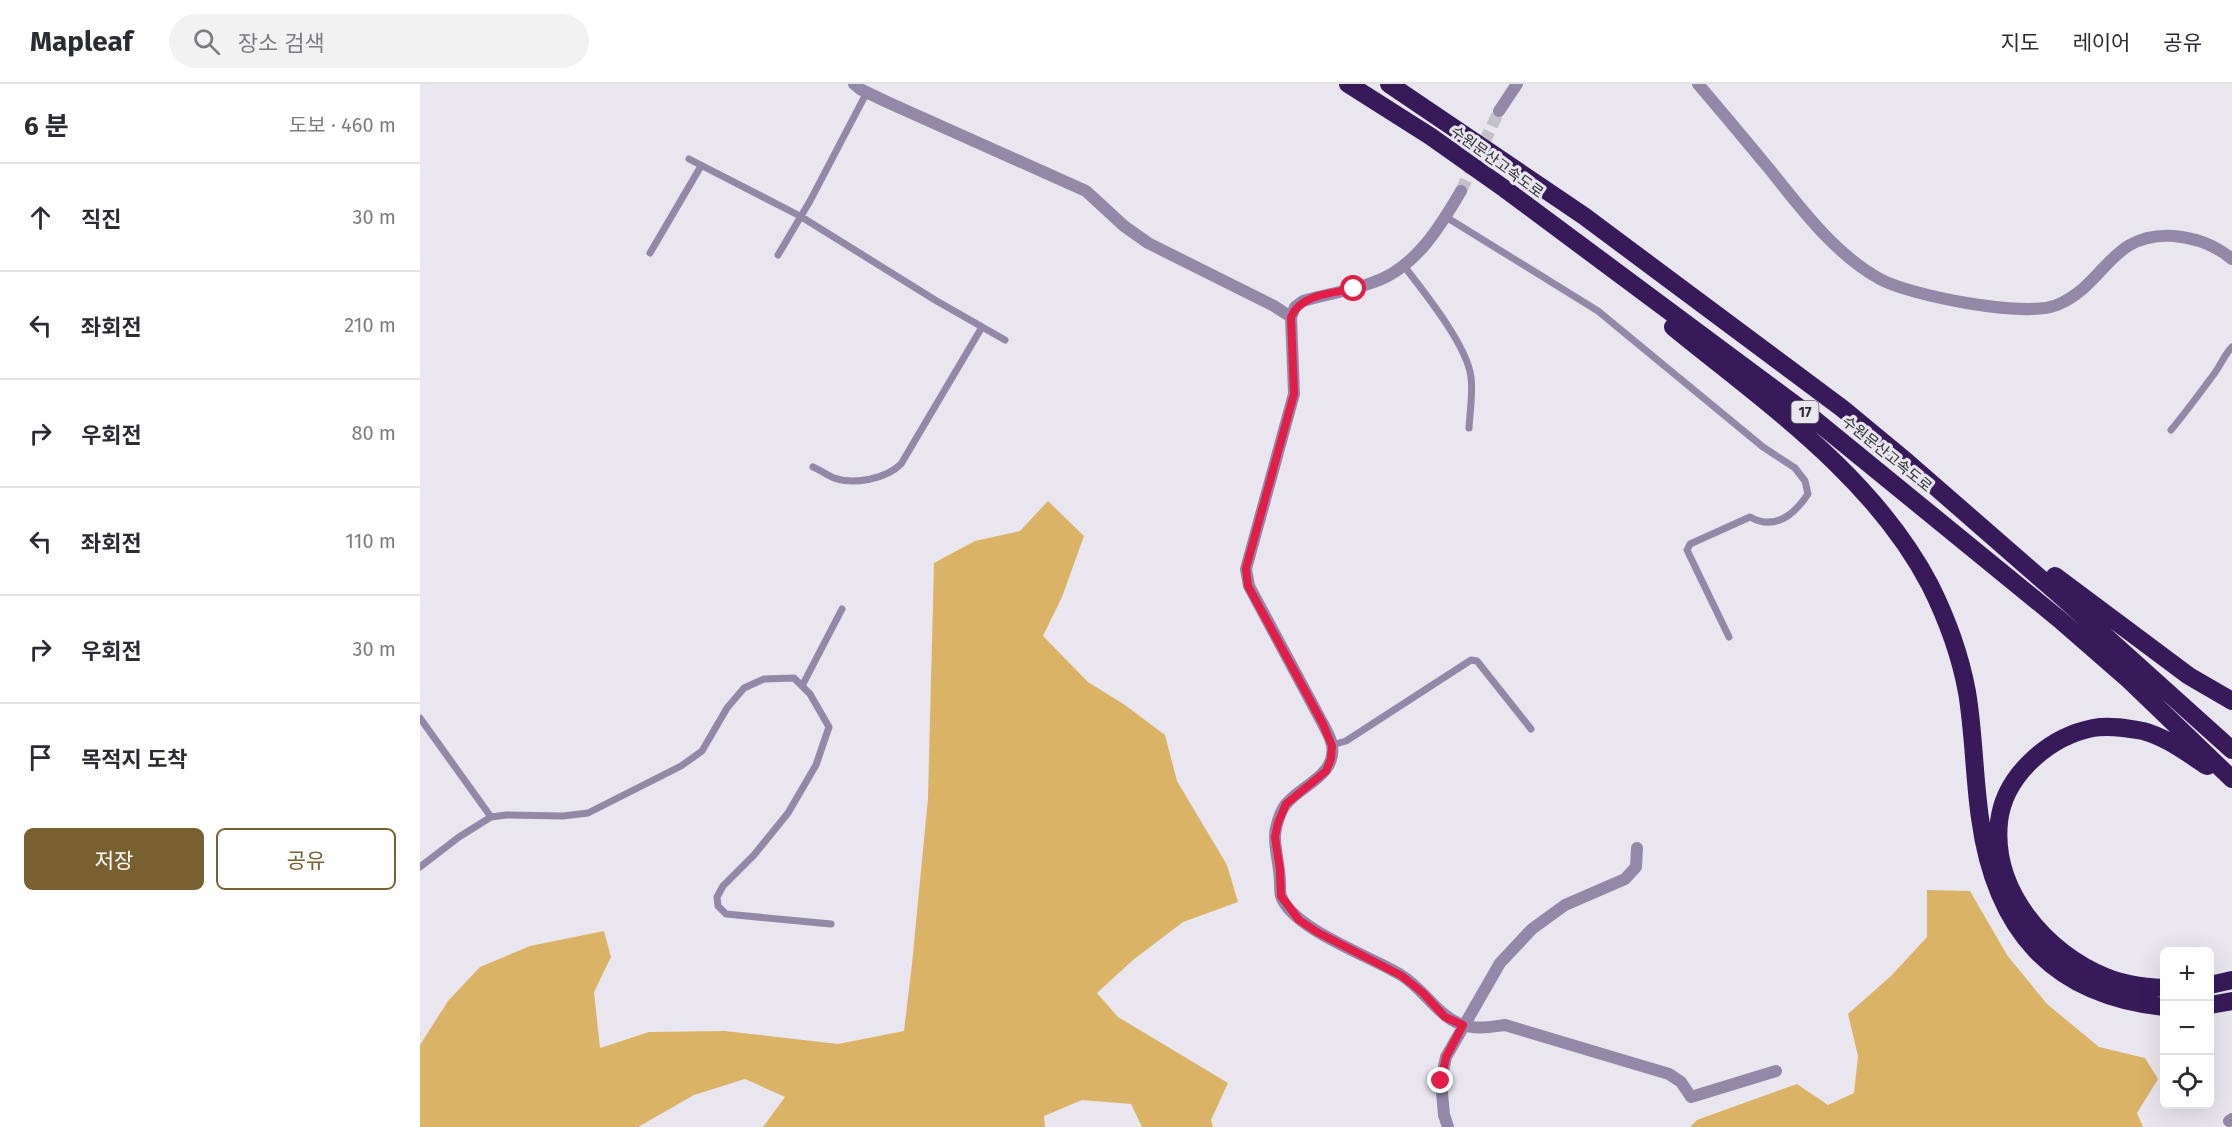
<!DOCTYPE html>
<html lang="ko">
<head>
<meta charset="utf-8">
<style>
	body { margin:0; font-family:"Fira Sans","Noto Sans KR",sans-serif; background:#f2f2f3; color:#2b2b33 }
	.controls { position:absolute; right:18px; bottom:18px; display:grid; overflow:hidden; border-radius:9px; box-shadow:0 6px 24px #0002 }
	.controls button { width:54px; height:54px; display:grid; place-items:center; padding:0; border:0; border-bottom:2px solid #e1e1e2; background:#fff; color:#2b2b33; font:30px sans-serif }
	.stop { position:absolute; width:18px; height:18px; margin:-14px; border:4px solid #e11d48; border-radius:50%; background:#fff }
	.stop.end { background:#e11d48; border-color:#fff; box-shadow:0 2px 6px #0008 }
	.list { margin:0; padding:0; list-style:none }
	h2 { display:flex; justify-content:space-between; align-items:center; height:78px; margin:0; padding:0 24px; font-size:26px }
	h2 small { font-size:20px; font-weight:400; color:#7c7c81 }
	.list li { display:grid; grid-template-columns:39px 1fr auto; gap:18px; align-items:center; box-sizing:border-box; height:108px; padding:0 24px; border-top:2px solid #e1e1e2 }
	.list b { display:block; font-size:22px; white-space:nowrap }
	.list em { font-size:20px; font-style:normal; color:#7c7c81 }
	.actions { display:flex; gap:12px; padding:18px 24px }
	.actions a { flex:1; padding:14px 0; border:2px solid #786030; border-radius:9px; text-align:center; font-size:21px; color:#786030 }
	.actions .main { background:#786030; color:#fff }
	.icon { flex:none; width:33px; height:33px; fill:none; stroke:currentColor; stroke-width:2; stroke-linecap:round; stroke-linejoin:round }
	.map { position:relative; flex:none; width:1812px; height:1043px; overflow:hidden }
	header { display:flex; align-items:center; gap:36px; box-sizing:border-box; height:84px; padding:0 30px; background:#fff; border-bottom:2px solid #e1e1e2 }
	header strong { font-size:28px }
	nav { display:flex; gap:33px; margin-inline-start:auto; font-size:21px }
	.search { width:420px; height:54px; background:#f2f2f3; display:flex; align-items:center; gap:15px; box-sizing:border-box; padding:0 21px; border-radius:33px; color:#7c7c81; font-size:22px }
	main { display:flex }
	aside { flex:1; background:#fff }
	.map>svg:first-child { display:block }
	.green { fill:#dbb366 }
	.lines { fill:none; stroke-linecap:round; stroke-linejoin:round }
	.street-tunnel { stroke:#c3c1ca; stroke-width:12; stroke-dasharray:12 6; stroke-linecap:butt }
	.lane { stroke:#9388a8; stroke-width:7 }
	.street { stroke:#9388a8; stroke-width:12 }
	.highway { stroke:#381a5b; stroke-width:18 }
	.route { stroke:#e11d48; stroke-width:8 }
	.labels { text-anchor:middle; stroke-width:6; stroke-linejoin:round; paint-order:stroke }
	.shield { fill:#e9e6f0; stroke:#65646a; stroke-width:1.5 }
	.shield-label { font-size:14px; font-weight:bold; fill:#2d2c30 }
	.street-label { font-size:15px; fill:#2d2c30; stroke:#e9e6f0 }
</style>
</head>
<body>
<header>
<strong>Mapleaf</strong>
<div class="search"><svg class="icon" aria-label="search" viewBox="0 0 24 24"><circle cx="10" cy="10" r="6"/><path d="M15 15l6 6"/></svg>장소 검색</div>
<nav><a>지도</a><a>레이어</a><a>공유</a></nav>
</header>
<main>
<aside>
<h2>6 분<small>도보 · 460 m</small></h2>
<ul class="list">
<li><svg class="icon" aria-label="ahead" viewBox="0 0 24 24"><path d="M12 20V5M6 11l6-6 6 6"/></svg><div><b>직진</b></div><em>30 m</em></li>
<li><svg class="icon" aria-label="left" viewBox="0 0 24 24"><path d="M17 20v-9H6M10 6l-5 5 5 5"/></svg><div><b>좌회전</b></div><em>210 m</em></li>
<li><svg class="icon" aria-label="right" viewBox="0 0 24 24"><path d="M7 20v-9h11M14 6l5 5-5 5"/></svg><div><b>우회전</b></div><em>80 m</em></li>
<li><svg class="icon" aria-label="left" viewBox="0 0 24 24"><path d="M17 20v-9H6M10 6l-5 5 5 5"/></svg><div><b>좌회전</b></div><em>110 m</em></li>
<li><svg class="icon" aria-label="right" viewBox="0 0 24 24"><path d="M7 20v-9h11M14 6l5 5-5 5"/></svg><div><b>우회전</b></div><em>30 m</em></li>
<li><svg class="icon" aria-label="arrive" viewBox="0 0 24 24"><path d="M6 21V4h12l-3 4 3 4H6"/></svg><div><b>목적지 도착</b></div></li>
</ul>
<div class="actions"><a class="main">저장</a><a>공유</a></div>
</aside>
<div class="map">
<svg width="1812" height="1043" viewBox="0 0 1812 1043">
	<rect width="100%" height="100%" fill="#e9e6f0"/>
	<path class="green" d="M628,417L664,452L642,513L623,552L668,598L705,621L745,651L757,697L807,781L818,818L763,838L713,876L677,909L698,933L808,999L791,1036L793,1043H722L711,1020L662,1016L624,1032L625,1043H343L365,1013L325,995L274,1011L218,1043H0V961L28,917L60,883L110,862L184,847L191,873L174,908L180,964L229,948L305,947L418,960L484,947L492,880L508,714L514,479L555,457L600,447Z
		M1507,806L1550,807L1587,871L1627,920L1679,963L1725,974L1738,995L1717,1029L1723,1043H1270L1277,1036L1377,1000L1408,1021L1434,1009L1438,972L1428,930L1471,892L1507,853Z"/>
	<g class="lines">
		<path class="street-tunnel" d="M1041,107L1079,27"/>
		<path class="lane" d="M269,75L380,132L515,216L585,256
			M1026,133L1178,227L1343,363L1375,384L1385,397L1388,410C1374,431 1355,447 1330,433L1270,460L1267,466L1309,553
			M230,169L281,82
			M358,171L390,117L447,8
			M984,182C1004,208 1047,261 1051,293C1053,309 1050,327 1049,344
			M1751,346C1766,328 1780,309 1794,290C1801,281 1804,271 1812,263
			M393,383C400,386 407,391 414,394C434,401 466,395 481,380L562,243
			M382,602L422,525
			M0,634L71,733
			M912,661L926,657L1051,576L1057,577L1111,645
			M0,783L39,753L71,733L86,731L143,732L168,729L261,682L282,667L307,624L324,604L344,595L374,594L390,610L409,643L396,681L368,729L334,771L303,802L297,813L298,822L306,830L411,840"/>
		<path class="street" d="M434,0L440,5L467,18L666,107L704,142L728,159L854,222L871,233L874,310L826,485L829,502L903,640C906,646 911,654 912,661C917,691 882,701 867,719C860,726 855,744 855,753C855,768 860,784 860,799C860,803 860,809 861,812C872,845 952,873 981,891C1004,905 1016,930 1040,940C1055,946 1070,943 1085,941L1249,990L1261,998L1271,1013L1356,987
			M1278,0C1303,29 1327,58 1351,87C1382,126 1416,171 1460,195C1491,212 1605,234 1637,221C1687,200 1689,148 1754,152C1777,154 1795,161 1812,175
			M1079,27L1097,0
			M871,233L875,223L883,217C906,210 931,207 954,198C995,184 1020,143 1041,107
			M1809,1037L1812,1035
			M1028,1043L1024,1031L1021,997L1026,973L1080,879L1112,845L1145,821L1205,795L1216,783L1217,764"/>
		<path class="highway" d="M928,0L1010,52L1085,105L1389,331L1639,535L1709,596L1812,695
			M969,0L1164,132L1423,325L1487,378L1643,514L1812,666
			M1253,243C1346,319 1453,392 1510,501C1527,535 1540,570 1547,608C1554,650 1554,692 1560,734C1575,845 1631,911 1744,923
			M1635,492L1769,592L1812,617
			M1790,901L1812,896
			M1744,904C1725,903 1704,901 1686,893C1626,869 1572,807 1579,738C1584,692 1628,653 1673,644C1689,641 1707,644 1723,647C1746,653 1767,669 1787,682
			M1790,921L1812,917"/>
	</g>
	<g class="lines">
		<path class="route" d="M934,205C912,209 881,210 871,233L874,310L826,484L828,502L903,640L912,662L911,675L906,687L866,720L858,739L855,753L860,786L861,812L879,836L897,848L982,892L1003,909L1025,933L1043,941L1026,973L1021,997"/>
	</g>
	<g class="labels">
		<rect class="shield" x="1371.5" y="317" width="27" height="22" rx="4.5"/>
		<g class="shield-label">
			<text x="1385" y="333">17</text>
		</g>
		<g class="street-label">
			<text transform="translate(1077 78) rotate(36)" y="5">수원문산고속도로</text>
			<text transform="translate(1467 370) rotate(39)" y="5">수원문산고속도로</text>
		</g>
	</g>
</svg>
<div class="controls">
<button>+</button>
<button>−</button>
<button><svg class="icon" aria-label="locate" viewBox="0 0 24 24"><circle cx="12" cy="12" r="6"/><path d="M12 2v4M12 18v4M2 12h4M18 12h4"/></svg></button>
</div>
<div class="stop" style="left:934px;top:205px"></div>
<div class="stop end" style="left:1021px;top:997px"></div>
</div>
</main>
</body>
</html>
